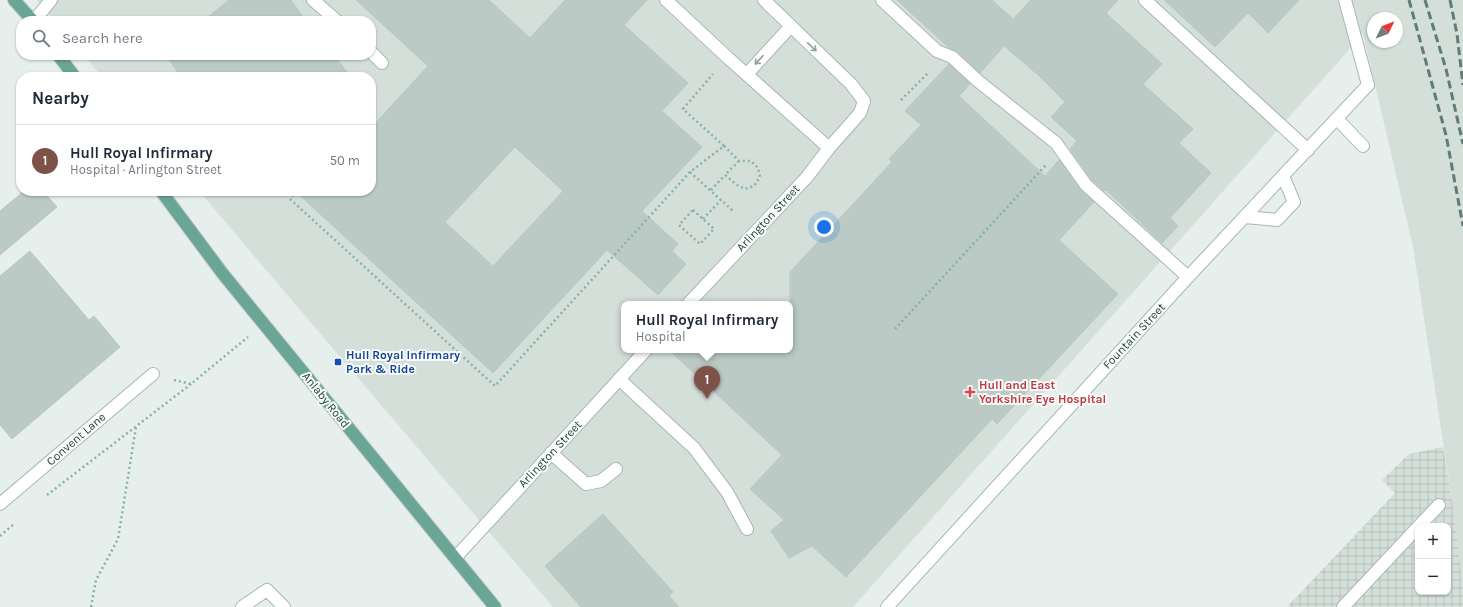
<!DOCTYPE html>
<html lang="en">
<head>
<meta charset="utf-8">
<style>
	body { margin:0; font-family:Karla,sans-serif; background:#f2f2f3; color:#1f2937 }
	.controls { position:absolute; right:12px; bottom:12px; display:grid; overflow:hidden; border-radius:8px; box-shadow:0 1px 3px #0004 }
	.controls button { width:36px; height:36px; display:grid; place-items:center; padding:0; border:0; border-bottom:1px solid #e0e1e3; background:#fff; color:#1f2937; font:20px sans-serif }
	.compass { position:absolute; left:1367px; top:12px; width:36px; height:36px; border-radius:50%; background:#fff; box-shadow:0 1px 3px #0004; rotate:47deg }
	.you { position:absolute; left:824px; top:227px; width:14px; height:14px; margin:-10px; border:3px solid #fff; border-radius:50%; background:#1a73e8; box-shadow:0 0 0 6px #1a73e833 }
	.badge { display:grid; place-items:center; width:26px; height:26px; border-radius:50%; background:#7f5249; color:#fff; font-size:13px; font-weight:700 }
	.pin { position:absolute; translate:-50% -33px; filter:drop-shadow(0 1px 2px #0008) }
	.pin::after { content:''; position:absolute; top:21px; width:14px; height:12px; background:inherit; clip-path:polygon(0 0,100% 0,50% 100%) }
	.popup { position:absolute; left:621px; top:301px; width:172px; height:52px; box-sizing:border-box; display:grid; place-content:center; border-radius:8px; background:#fff; filter:drop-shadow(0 1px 3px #0005); font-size:13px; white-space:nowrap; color:#747a83 }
	.popup b { font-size:15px; color:#1f2937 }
	.popup::after { content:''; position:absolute; left:50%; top:100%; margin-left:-8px; border:8px solid transparent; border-top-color:#fff }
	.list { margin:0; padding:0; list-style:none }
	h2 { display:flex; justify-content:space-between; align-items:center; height:52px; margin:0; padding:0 16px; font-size:17px }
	h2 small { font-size:13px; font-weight:400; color:#747a83 }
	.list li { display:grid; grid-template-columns:26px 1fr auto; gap:12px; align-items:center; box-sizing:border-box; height:72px; padding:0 16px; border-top:1px solid #e0e1e3 }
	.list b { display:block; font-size:15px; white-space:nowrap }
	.list p { margin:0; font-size:13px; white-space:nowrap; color:#747a83 }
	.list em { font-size:13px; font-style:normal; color:#747a83 }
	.icon { flex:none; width:22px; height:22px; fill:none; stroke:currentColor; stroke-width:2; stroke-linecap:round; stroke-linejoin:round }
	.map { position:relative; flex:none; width:1463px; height:607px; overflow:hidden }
	.search { position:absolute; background:#fff; box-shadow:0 1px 3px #0004; left:16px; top:16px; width:360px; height:44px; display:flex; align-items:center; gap:10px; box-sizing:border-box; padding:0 14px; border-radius:16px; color:#747a83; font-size:15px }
	.panel { position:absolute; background:#fff; box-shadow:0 1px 3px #0004; left:16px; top:72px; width:360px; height:124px; border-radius:16px }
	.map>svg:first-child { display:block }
	.built { fill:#d4dfda; fill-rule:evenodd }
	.industrial { fill:url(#industrial-grid); fill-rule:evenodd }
	.building { fill:#bbcac4; stroke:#b8c9c2; fill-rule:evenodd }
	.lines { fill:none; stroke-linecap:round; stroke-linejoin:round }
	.lane-casing { stroke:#a8b8b2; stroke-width:14 }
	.street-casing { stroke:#a8b8b2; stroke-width:14 }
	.primary-casing { stroke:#c2cac8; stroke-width:14 }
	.path { stroke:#86b3a5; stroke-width:2.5; stroke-dasharray:2 3; stroke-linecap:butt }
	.lane { stroke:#fff; stroke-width:12 }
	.street { stroke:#fff; stroke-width:12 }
	.primary { stroke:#6aa596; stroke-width:12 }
	.rail { stroke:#5f7d75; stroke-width:3; stroke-dasharray:8 4; stroke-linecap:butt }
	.oneway { stroke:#92a09c }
	.transit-dot { fill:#1a4fb4; stroke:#f7fbf9; stroke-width:1.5 }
	.health-dot { fill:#e0444e; stroke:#f7fbf9; stroke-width:1.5 }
	.labels { text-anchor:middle; stroke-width:4; stroke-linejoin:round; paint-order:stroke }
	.street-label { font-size:12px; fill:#24423a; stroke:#f7fbf9 }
	.transit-label { font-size:12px; font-weight:bold; fill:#164399; stroke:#f7fbf9; text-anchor:start }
	.health-label { font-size:12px; font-weight:bold; fill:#be3a42; stroke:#f7fbf9; text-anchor:start }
</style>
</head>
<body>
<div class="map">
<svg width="1463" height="607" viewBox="0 0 1463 607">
	<defs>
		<pattern id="industrial-grid" width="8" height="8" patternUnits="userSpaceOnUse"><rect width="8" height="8" fill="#d4dfda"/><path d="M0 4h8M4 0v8" fill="none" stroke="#b6c1bc"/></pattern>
	</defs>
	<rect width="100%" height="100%" fill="#e6efeb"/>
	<path class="built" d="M37,0H1463V590L1454,513L1413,247L1363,34L853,607H553L199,191H371V77H102L84,55H371V21H55ZM1373,18H1397V42H1373ZM624,304H790V350H624Z"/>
	<path class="industrial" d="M1443,447L1454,513L1463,590V607H1287L1395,493L1382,480L1409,454ZM1418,526H1448V592H1418Z"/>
	<path class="building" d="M229,0H291L306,21H203Z
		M356,0H489L530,38L565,0H647L624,25L688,83L662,111L702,147L642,211L678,244L672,251L686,264L658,295L607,250L493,373L295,191H371V128L428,66ZM515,147L563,191L493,266L445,222Z
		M897,0H992L1013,19L1031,0H1118L1106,13L1162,64L1143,84L1193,129L1179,143L1211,173L1170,218L1178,226L1162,243L1106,190L1104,191L1092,180L1070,149L1077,141L1051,117L1065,102L1038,75L1004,46L980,73L957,51L948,47Z
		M1164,0H1299L1268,33L1248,13L1215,47Z
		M168,55H334L351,77H181L170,61Z
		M949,64L970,84L959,96L1045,176L1059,160L1080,189L1094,202L1059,240L1118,294L997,424L992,419L846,577L812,546L789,558L771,531L784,520L750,489L782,455L669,350H790V272L892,162L889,159L921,125L905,111Z
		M24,191H43L57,207L0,255V211Z
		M30,251L89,320L94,316L120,347L12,439L0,425V276Z
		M603,514L673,592L669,596L679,607H581L545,566Z"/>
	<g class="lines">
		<g class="lane-casing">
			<path id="lane" d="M313,0L337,21
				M666,0L727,57L829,148L860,113L864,101L851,84L764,0
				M882,0L937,51L952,57L978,81L1056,143L1086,185L1188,277
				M1145,0L1308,150
				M1345,0L1368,85
				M34,21L51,0
				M371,52L382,63
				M747,74L791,26
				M1337,119L1363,146
				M1245,217L1277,220L1294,202L1283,176
				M619,379L694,448L727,492L747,529
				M551,453L586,484L601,481L616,469
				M242,607L267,590L284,607"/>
		</g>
		<g class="street-casing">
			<path id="street" d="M688,304L807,177L829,148
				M0,504L153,374
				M1419,526L1439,505
				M455,558L646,350
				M887,607L1188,277L1368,85
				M1343,607L1418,527"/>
		</g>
		<g class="primary-casing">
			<path id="primary" d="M14,0L33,21
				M58,55L75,77
				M161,191L223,274L495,607"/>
		</g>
		<path class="path" d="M901,100L929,72
			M724,146L739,161H751L758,168L760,177L754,186L745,189L737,185L725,175L739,161
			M690,172L733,211
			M711,190L725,175
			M296,191L290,199L495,386L690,172L724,146L683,109L713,74
			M693,210L714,229L700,244L679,225Z
			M703,219L721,200
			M895,329L1046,165
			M174,380L191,384L248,337
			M47,495L191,384
			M0,536L15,523
			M91,607L96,580L118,539L136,427"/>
		<use href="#lane" class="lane"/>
		<use href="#street" class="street"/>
		<use href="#primary" class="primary"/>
		<path class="rail" d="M1409,0L1446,135L1463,226
			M1425,0L1446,69L1463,144
			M1450,0L1457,34L1463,85"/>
	</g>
	<defs><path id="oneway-shaft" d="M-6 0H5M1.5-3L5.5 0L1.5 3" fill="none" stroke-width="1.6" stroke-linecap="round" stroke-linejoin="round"/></defs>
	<g class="oneway">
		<use href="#oneway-shaft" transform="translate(812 47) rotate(44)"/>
		<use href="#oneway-shaft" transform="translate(759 60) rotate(133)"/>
	</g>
	<rect class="transit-dot" x="334" y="358" width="8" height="8" rx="2"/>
	<path class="health-dot" d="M968 386h4v4h4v4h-4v4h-4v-4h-4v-4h4z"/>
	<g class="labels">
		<g class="street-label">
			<text transform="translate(768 218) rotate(-47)" y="4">Arlington Street</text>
			<text transform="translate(1134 336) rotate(-47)" y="4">Fountain Street</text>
			<text transform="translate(326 400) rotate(51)" y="4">Anlaby Road</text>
			<text transform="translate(76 439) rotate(-41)" y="4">Convent Lane</text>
			<text transform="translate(550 454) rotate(-47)" y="4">Arlington Street</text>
		</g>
		<g class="transit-label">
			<text x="346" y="359">Hull Royal Infirmary<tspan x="346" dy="14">Park &amp; Ride</tspan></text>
		</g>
		<g class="health-label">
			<text x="979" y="389">Hull and East<tspan x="979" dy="14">Yorkshire Eye Hospital</tspan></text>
		</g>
	</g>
</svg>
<div class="controls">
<button>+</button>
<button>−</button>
</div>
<svg class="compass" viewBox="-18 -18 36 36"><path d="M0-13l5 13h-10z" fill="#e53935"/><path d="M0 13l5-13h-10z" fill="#747a83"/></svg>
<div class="you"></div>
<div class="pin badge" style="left:707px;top:399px">1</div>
<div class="popup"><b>Hull Royal Infirmary</b>Hospital</div>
<div class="search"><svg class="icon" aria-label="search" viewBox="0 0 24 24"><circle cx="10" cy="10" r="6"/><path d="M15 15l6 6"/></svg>Search here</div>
<section class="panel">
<h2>Nearby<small></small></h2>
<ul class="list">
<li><span class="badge">1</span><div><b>Hull Royal Infirmary</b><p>Hospital · Arlington Street</p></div><em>50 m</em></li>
</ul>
</section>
</div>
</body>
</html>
